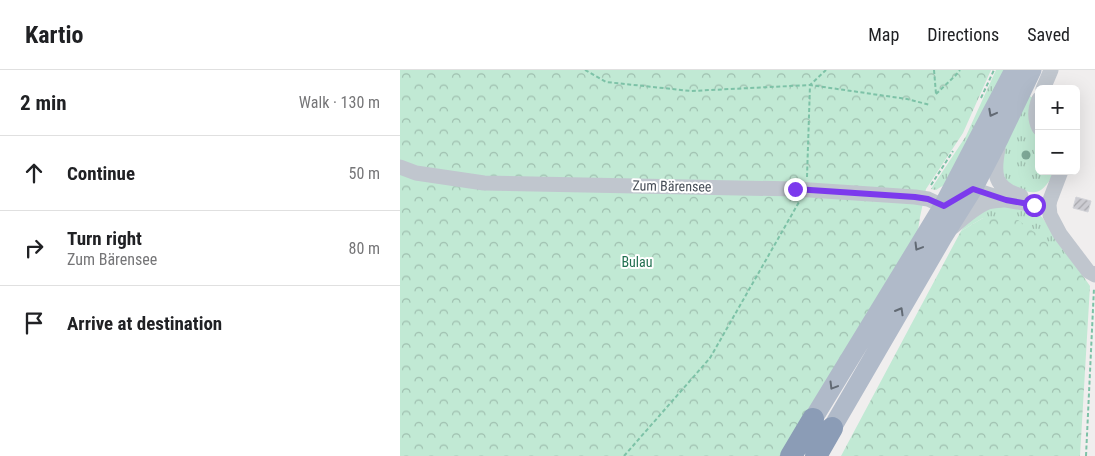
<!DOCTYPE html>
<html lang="en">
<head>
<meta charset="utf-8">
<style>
	body { margin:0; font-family:"Roboto Condensed",sans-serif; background:#f2f2f2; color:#202124 }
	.controls { position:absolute; right:15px; top:15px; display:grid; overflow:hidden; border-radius:8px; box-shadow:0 5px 20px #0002 }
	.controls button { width:45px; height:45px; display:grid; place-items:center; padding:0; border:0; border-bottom:1px solid #e0e0e0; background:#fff; color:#202124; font:25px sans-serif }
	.stop { position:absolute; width:15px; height:15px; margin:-11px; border:4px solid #7c3aed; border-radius:50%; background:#fff }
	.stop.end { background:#7c3aed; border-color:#fff; box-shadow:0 1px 5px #0008 }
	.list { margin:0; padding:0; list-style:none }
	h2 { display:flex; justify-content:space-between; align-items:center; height:65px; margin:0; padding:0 20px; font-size:21px }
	h2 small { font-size:16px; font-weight:400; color:#757577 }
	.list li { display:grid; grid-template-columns:32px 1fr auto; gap:15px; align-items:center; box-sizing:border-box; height:75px; padding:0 20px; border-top:1px solid #e0e0e0 }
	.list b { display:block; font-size:19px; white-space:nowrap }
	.list p { margin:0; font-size:16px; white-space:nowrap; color:#757577 }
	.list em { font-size:16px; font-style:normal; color:#757577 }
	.icon { flex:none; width:28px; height:28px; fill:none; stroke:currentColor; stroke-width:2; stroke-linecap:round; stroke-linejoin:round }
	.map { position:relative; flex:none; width:695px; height:386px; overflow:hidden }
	header { display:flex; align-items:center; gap:30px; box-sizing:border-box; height:70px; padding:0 25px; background:#fff; border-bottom:1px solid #e0e0e0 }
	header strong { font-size:24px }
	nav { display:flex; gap:28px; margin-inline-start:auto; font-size:18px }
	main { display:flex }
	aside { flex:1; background:#fff }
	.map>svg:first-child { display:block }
	.grass { fill:url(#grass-tufts) }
	.forest { fill:url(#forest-crowns) }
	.building { fill:url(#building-hatch); stroke:#d2d3d8 }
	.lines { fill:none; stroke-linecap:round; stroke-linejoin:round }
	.path { stroke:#7dc2a7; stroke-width:2; stroke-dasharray:4 2.5; stroke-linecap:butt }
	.minor { stroke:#c0c6ce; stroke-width:15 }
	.major { stroke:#b0bac9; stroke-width:19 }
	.highway { stroke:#8b9cb6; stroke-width:22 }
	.tree { fill:#7fa998 }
	.oneway { stroke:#626a74 }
	.route { stroke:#7c3aed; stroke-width:6 }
	.labels { text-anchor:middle; stroke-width:4; stroke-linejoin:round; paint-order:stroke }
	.street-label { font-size:14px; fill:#484f58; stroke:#fff }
	.park-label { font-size:14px; fill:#227051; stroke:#fff }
</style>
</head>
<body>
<header>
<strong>Kartio</strong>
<nav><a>Map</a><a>Directions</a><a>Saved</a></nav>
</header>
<main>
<aside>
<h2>2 min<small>Walk · 130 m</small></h2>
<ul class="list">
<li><svg class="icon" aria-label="ahead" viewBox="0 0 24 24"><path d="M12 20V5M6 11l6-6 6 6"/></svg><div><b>Continue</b></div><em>50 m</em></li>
<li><svg class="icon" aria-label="right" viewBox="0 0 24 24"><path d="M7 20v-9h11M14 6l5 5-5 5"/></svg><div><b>Turn right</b><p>Zum Bärensee</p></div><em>80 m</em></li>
<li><svg class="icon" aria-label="arrive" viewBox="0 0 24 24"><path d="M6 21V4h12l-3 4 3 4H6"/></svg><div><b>Arrive at destination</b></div></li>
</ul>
</aside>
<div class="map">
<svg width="695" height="386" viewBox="0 0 695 386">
	<defs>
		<pattern id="grass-tufts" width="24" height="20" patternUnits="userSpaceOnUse" patternTransform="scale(1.25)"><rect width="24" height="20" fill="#c1e9d4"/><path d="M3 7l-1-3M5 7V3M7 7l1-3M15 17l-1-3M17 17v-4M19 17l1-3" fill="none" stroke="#9fbfaf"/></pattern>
		<pattern id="forest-crowns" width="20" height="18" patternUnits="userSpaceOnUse" patternTransform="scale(1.25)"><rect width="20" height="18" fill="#c1e9d4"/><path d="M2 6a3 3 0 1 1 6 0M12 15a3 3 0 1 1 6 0" fill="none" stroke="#9fbfaf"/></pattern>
		<pattern id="building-hatch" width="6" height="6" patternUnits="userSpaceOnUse" patternTransform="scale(1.25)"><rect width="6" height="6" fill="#ccccd2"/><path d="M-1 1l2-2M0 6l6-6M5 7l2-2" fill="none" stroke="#a8a8ad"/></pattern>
	</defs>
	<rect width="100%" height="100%" fill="#f0eeee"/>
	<path class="grass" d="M596,0H608L555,102L544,115L536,120L531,119L566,66Z
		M628,25L633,28L635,64L639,69V101H655C640,130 632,125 606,112L599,89Z
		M591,136C609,137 626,136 642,147L672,190L583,148L561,161L570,148Z"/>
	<path class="forest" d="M0,0H591L563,63L526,119L520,147L517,167L381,386H0Z
		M583,148L618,150L672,190L690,216L680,386H441L561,161Z"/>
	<path class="building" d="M676,127L691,131L688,142L673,138Z"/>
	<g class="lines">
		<path class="path" d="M185,0L206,12L291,21L410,15L426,0
			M534,0L536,24
			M536,24L555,6L560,0
			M581,28L594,0
			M407,107L410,15L507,29L530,35
			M531,115L553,81
			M224,386L310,288L399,132
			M686,386L694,218"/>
		<path class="minor" d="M643,19L651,0
			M639,29C635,39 634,48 639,58
			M598,79C593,104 594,118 621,126
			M0,97L16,103L84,113L395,119L515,127L528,129L543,136
			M661,101L650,130L649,135L650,145L660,164L688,201L695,205
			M567,111L573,119L606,130L635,135H649
			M553,157C563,148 575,137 588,132C593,131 599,130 604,130"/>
		<path class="major" d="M413,349L543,136L614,0
			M432,358L543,167L573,119L600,67L632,0"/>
		<path class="highway" d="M391,386L413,349
			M416,386L432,358"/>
	</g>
	<circle class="tree" cx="626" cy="85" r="4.5"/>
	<defs><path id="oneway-chevron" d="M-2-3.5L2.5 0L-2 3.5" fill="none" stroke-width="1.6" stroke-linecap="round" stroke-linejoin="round" transform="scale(1.25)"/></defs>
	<g class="oneway">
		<use href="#oneway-chevron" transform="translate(592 43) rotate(118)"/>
		<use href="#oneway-chevron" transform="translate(518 177) rotate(121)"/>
		<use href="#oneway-chevron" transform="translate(500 241) rotate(-60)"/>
		<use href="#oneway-chevron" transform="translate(433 316) rotate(121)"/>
	</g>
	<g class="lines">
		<path class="route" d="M395,119L515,127L528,129L544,136L573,119L606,130L634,135"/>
	</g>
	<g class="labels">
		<g class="street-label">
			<text transform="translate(272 116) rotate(1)" y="5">Zum Bärensee</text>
		</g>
		<g class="park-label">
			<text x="237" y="197">Bulau</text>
		</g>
	</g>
</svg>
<div class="controls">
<button>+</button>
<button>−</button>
</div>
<div class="stop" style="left:634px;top:135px"></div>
<div class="stop end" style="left:395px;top:119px"></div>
</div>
</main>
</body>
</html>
